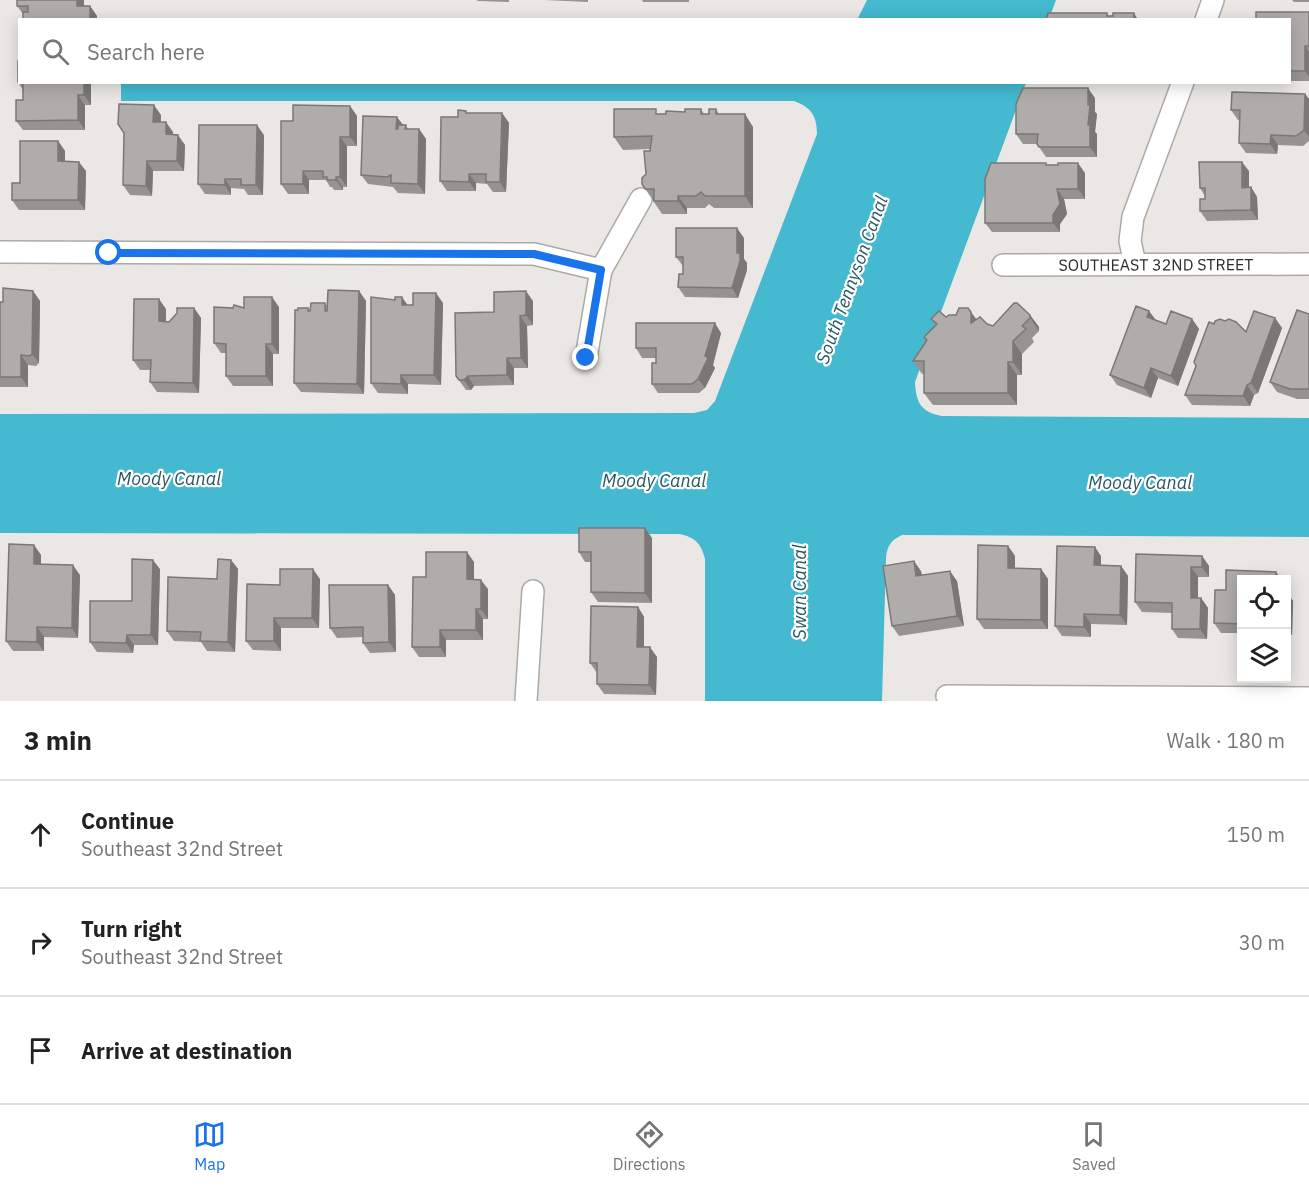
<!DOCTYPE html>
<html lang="en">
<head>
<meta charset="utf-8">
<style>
	body { margin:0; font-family:"IBM Plex Sans",sans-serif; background:#f6f6f6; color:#222 }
	.controls { position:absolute; right:18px; bottom:18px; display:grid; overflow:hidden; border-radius:0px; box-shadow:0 3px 15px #0003 }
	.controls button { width:54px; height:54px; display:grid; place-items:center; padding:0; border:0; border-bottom:2px solid #e0e0e0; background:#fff; color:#222; font:30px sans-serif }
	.stop { position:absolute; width:18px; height:18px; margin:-14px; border:4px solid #1a73e8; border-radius:50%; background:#fff }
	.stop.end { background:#1a73e8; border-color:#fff; box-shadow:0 2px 6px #0008 }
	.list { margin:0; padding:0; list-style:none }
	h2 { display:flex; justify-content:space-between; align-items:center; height:78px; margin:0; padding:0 24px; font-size:26px }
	h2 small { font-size:20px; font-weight:400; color:#767676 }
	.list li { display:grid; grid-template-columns:39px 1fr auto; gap:18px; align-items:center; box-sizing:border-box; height:108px; padding:0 24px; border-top:2px solid #e0e0e0 }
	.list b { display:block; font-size:22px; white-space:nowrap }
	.list p { margin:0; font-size:20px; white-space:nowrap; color:#767676 }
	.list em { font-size:20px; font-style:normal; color:#767676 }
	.icon { flex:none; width:33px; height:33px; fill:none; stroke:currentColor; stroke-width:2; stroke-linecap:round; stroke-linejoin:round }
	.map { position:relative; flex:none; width:1309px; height:701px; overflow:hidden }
	.search { position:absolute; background:#fff; box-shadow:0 3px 15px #0003; left:18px; right:18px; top:18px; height:66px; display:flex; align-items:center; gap:15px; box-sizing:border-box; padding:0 21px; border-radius:0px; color:#767676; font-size:22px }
	.sheet { height:402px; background:#fff }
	nav { display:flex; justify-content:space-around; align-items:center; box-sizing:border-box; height:84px; border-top:2px solid #e0e0e0; background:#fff; font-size:16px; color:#767676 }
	nav a { display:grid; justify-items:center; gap:3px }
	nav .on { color:#1a73e8 }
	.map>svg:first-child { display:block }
	.water { fill:#44b9d0 }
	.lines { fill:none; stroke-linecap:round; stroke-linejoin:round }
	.minor-casing { stroke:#acaaa8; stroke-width:24 }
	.minor { stroke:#fff; stroke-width:21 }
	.wall { fill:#969492 }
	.shaded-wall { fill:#7a7877 }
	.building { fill:#afacaa; stroke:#7a7877; stroke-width:1.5 }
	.route { stroke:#1a73e8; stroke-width:8 }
	.labels { text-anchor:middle; stroke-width:4.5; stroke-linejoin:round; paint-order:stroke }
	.street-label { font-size:16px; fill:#2d2c2b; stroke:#fff }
	.water-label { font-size:18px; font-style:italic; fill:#275762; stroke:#fff }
</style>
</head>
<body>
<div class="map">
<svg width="1309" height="701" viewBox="0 0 1309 701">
	<rect width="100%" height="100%" fill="#eae7e5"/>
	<path class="water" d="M867,0H1056L1049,19L857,20Z
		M121,83H1026L915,382C916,403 921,412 942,416L1309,418V537L902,535C891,540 887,546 886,558L882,701H705V559C701,543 695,537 679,534L0,533V414L694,413L707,410L715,401L817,134C817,116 811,107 794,101H121Z"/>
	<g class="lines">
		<g class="minor-casing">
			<g id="minor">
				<path d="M1206,20L1213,0"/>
				<path d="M0,252L534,254L601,270L641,199"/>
				<path d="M1135,264L1130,241L1133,217L1183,82"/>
				<path id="s1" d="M1003,265L1309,264"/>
				<path d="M586,358L601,270"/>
				<path d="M947,696L1309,698"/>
				<path d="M526,701L533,591"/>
			</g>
		</g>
		<use href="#minor" class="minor"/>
	</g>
	<path class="wall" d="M84,0V6H90L97,16V20L23,14L17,6Z
		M477,0H509V2L478,1Z
		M545,0H588V2Z
		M642,0H689V2H643Z
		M1292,0H1309V2H1294Z
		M1309,12V81H1290V20Z
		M18,82H91V105H85V130H23L16,121L23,100V90Z
		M1305,94L1309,99V141L1303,146L1278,145L1277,154L1246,153L1239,143L1240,120H1238L1231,110Z
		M1095,98V112L1097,114L1095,132L1097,134V157H1046L1037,144H1023L1016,134Z
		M350,106L357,116V146H347V187H343V190H334L332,187H330L326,180H309V194H288L281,184L293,121Z
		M701,109L704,114H709L716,109L719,114L753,127V208H714L709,204L705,208H687V214H662L642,184L646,174L650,149L623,150L614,137L659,114L685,112Z
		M468,113H502L509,123L506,192H493L487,184L476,183V191H447L440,181L458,117Z
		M161,115V122L173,132V135L185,145L184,171H153L152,196L130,195L123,185Z
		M403,125H406L408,129H419L426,139L425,194L398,193L393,187L368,184L361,175Z
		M264,135L263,195H248L244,189L231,188V195L205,194L198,184Z
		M58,141L65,151V161L86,171L85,210H19L12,200L20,183Z
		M1048,165L1085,173V199H1064L1067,214L1060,224V232H992L985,223Z
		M1249,171V187H1251L1257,197L1258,220L1207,221L1200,211L1205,199V196L1200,188Z
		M744,238V259L747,263V270L738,298L685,297L678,287L683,274V266L676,257Z
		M33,291L40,301L39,363L36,366L28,365V387H0V302H3Z
		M359,291L366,301L364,394L301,392L294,383L308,308L310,311L325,303L327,306Z
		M533,301V325L527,326L528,368H514V385L474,386L471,390H466L456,376L494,312Z
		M443,303L441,385L408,384V394L378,393L371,383L408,305Z
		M279,307V354H273V386H233L226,376V353H221L214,343L244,308Z
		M194,308L201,318L199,393L157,392L150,382L151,370H140L133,360L166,309V321L169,322Z
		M1149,311L1156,320L1166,324L1192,319L1199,329L1178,386L1158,378L1151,398L1117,385L1110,375Z
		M1309,314V399H1297L1277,392L1270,382Z
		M1030,315L1039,327V331L1032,338L1034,342L1022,354V375H1017V405H933L924,393V374H922L913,361L926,341L924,337L936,326L931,319L946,317L976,319L993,326Z
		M1275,318L1282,328L1258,393L1254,395L1250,406L1192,405L1185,395L1214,324L1246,332Z
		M721,333L713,365L715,368L705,388L699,393H658L652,384L656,363V358H642L636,348Z
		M652,538V603L598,602L591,592V562H585L579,552Z
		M34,545L41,555V565L80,575L78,638L44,637V651H13L6,641Z
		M1008,546L1015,556V568L1041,569L1048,579V629H984L977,619Z
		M1101,556V565L1121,566L1128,576L1127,625L1091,624V637L1062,636L1055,626Z
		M1202,556L1209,566V577H1198V598H1201L1208,608L1207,639L1178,638L1172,629V613L1142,612L1135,602Z
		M231,560L238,569L235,652L207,651L201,642L174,641L167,631L217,579Z
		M474,562V579L488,589V619H483V640H446V657H419L412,647L426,577Z
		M160,569L158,645H134L133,653L97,652L90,642L132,601Z
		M1226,570L1276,572L1281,579H1242V633H1221L1214,623L1215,590H1226Z
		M921,571L922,575L957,581L964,626L899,636L892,626Z
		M320,579L319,628H281V651L253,650L246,641L280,585Z
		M388,585L395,595L396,652L370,653L363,643V637L337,638L330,628Z
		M1287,593L1293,601L1292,635H1287Z
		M638,607L644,617V647L657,657L656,695L604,694L597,684V673L590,663Z"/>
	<path class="shaded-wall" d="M77,0H84V16L77,6Z
		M90,6L97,16V20H90Z
		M1134,13L1138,20H1134Z
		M1305,46L1309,52V77L1305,71Z
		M84,82H91V105L84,95Z
		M1088,88L1095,98V112L1097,114L1095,132L1097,134V157L1090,147L1088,125Z
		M1305,94L1309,99V137L1304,130Z
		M78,95L85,105V130L78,120Z
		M154,105L161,115L160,132L153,122Z
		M350,106L357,116V146L350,137Z
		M502,113L509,123L506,192L500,182Z
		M745,114L753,127V208L745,196Z
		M397,117L404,126L396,129Z
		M166,122L173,132V144L166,134Z
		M257,125L264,135L263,195L256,185Z
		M419,129L426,139L425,194L418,184Z
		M178,135L185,145L184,171L177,161Z
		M1271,135L1278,145L1277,154L1270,144Z
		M340,137L347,146V187L340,177Z
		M58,141L65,151V171L58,161Z
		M147,161L153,171L152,196L146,186Z
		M79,162L86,171L85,210L78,200Z
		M1242,162L1249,171V198L1242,188Z
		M1078,163L1085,173V199L1078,189Z
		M303,171L309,180V194L303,184Z
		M469,174L476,183V191L469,182Z
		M336,177L343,187V190L336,180Z
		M225,179L231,188V195L225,185Z
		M1251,187L1257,197L1258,220L1251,210Z
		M1057,189L1064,199L1067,214L1060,224V232L1053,223V215Z
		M678,196L687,208V214L678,201Z
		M737,228L744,238V259L747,263V270L738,298L732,288L737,253Z
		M33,291L40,301L39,363L32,354Z
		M359,291L366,301L364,394L357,384Z
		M526,291L533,301V325L526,315Z
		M436,293L443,303L441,385L434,375Z
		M272,297L279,307V354L272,344Z
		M402,297L409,307L402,305Z
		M159,299L166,309V331L159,321Z
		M194,308L201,318L199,393L193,383Z
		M1149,311L1156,321L1147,317Z
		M971,312L980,324L971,323Z
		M1030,315L1039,327V331L1030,318Z
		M520,316L527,326L528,368L521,358Z
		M1275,318L1282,328L1258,393L1251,383Z
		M1192,319L1199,329L1178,386L1171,376Z
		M715,323L721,333L713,365L715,368L705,388L698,379Z
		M1013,341L1022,354V375L1013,362Z
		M266,344L273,354V386L266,376Z
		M21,355L28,365V387L21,377Z
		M507,358L514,368V385L507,375Z
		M1008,362L1017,375V405L1008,393Z
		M1151,368L1158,378L1151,398L1144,388Z
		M401,375L408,384V394L401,384Z
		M468,376L474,386L471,390L464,380Z
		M1247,385L1254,395L1250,406L1243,396Z
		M645,528L652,538V603L645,593Z
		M34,545L41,555V574L34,564Z
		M1008,546L1015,556V578L1008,568Z
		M1095,547L1101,556V575L1094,565Z
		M467,552L474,562V589L467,579Z
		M1202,556L1209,566V577L1202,567Z
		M153,560L160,569L158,645L151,635Z
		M231,560L238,569L235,652L228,642Z
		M914,561L921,571L923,586L916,576Z
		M73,565L80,575L78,638L72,628Z
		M1121,566L1128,576L1127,625L1120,615Z
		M1191,567L1198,577V608L1191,598Z
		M313,569L320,579L319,628L312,618Z
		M1041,569L1048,579V629L1041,620Z
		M950,571L957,581L964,626L957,616Z
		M1276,572L1281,579H1276Z
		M481,580L488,589V619L481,609Z
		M388,585L395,595L396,652L389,642Z
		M1287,593L1293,601L1292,635L1287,628Z
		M1201,598L1208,608L1207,639L1200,629Z
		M638,607L644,617V657L637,647Z
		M476,609L483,619V640L476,630Z
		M1084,614L1091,624V637L1084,627Z
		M274,618L281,628V651L274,641Z
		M37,627L44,637V651L37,642Z
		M440,630L446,640V657L440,647Z
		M127,635L134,645L133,653L126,643Z
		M650,647L657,657L656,695L649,685Z"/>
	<path class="building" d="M17,0H77V6H90V20H23V12H28V6H17Z
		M1256,12H1309V46H1305V71H1290V20H1256Z
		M1048,13H1107V16H1113V13H1134V20H1046Z
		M18,61H20V82H18Z
		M23,82H84V95H78V120L16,121V100H23Z
		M1023,88H1088V105H1090L1088,125H1090V147H1039L1037,144L1038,134H1016V104Z
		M1232,92L1305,94L1304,130L1296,136L1271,135L1270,144L1239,143L1240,110H1231Z
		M119,104L154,105L153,122H166V134L178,135L177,161H147L146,186L123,185L124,133L118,124Z
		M293,105L350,106V137H340V177H336V180H327V177H323V171H303V184H281V121H293Z
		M614,109H656V114H666V111L685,112V109H701V114H709V109H716V114H745V196H705L701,192L696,196H678V201H654V189H645L642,184V178L646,174L644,151H650L652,136L614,137Z
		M458,110L466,111V113H502L500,182H486V174H469V182L440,181L441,117H458Z
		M363,116L397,117L396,129H398V125H406L405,129H419L418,184L391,183V175L387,177L361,175Z
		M199,125H257L256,185H241V179H225V185L198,184Z
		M20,141H58V161L79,162L78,200H12V183H20Z
		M1199,162H1242V188L1251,187V210L1200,211V199H1205V188H1200Z
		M991,163H1046V165H1058V163H1078V189H1057L1060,204L1053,215V223H985V179Z
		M676,228H737V253H740V261L732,288L678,287L679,274H683V257H676Z
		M3,288L33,291L32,354L29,356L21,355V377H0V302H3Z
		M328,290L359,291L357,384L294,383L295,310H298V308H308V311H310L311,303H325V311H327Z
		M526,291V315L520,316L521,358H507V375L468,376L464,380H459L456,376L455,313L494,312V292Z
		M413,293H436L434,375H401V384L371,383V297L395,300V297H402V305H413Z
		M244,297H272V344H266V376H226V344L214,343V307L233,308L234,305L244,308Z
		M134,299H159V321L169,322L177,313V308H194L193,383L150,382L151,360H133Z
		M1014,303H1017L1030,315V318L1022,326L1026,329L1013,341V362H1008V393H924V361H913L927,340L924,337L937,324L931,319L939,311L946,317L949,315H956L959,308H968L971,312V323L980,317L987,324L993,326Z
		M1136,306L1149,311L1147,317L1166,324L1171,311L1192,319L1171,376L1151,368L1144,388L1110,375Z
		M1297,310L1309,314V389H1290L1270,382Z
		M1254,311L1275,318L1251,383L1247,385L1243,396L1185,395L1196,366L1194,362L1209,322L1214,324L1215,321L1220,319L1225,321L1229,319L1236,322L1246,332Z
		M636,323H715L705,356L708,358L698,379L692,384H652V363H656V348H636Z
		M579,528H645V593L591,592V552H579Z
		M9,544L34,545V564L73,565L72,628L37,627V642L6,641Z
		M978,545L1008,546V568L1041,569V620L977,619Z
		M1057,546L1095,547L1094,565L1121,566L1120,615L1084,614V627L1055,626Z
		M426,552H467V579L481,580V609H476V630H440V647H412L413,577H426Z
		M1136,554L1202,556V567H1191V598H1201L1200,629H1172V603L1135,602Z
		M132,559L153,560L151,635H127L126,643L90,642V601H132Z
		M218,559L231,560L228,642L200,641L201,632L167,631L168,577L217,579Z
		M914,561L916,576L950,571L957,616L892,626L883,566Z
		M280,569H313L312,618H274V641H246L247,584L280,585Z
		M1226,570L1276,572V579H1242V624L1214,623L1215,590H1226Z
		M329,585H388L389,642L363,643V627L330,628Z
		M591,606L638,607L637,647H650L649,685L597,684V663H590Z"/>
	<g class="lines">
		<path class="route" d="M109,253L534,254L601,270L586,358"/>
	</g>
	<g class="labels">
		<g class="street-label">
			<text dy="6" stroke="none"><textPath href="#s1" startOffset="153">SOUTHEAST 32ND STREET</textPath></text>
		</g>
		<g class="water-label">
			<text transform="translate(852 280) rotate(-70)" y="6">South Tennyson Canal</text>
			<text x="169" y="485">Moody Canal</text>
			<text x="654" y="487">Moody Canal</text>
			<text x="1140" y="489">Moody Canal</text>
			<text transform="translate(800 592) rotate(-90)" y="6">Swan Canal</text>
		</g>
	</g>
</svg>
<div class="controls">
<button><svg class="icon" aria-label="locate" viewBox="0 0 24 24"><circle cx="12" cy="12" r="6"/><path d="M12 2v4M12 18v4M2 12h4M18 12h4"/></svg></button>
<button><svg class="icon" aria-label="layers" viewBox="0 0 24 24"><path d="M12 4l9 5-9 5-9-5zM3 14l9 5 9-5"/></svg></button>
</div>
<div class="stop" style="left:109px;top:253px"></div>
<div class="stop end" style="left:586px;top:358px"></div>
<div class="search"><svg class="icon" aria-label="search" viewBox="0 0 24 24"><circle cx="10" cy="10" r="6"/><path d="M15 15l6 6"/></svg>Search here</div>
</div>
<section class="sheet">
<h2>3 min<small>Walk · 180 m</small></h2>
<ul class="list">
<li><svg class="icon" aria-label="ahead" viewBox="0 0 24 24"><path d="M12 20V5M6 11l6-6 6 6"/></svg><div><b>Continue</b><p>Southeast 32nd Street</p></div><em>150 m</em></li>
<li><svg class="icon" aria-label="right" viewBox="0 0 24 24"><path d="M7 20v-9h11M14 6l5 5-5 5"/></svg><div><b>Turn right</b><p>Southeast 32nd Street</p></div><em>30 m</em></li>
<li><svg class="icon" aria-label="arrive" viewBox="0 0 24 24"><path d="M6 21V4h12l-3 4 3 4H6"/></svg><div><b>Arrive at destination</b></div></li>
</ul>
</section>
<nav>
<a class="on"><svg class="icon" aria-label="map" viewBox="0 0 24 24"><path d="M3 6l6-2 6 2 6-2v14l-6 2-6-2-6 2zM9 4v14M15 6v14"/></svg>Map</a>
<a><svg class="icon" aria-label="directions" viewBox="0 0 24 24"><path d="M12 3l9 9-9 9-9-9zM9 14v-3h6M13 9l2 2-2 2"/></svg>Directions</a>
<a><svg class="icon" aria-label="saved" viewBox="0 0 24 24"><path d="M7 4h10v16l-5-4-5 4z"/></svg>Saved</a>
</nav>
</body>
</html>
